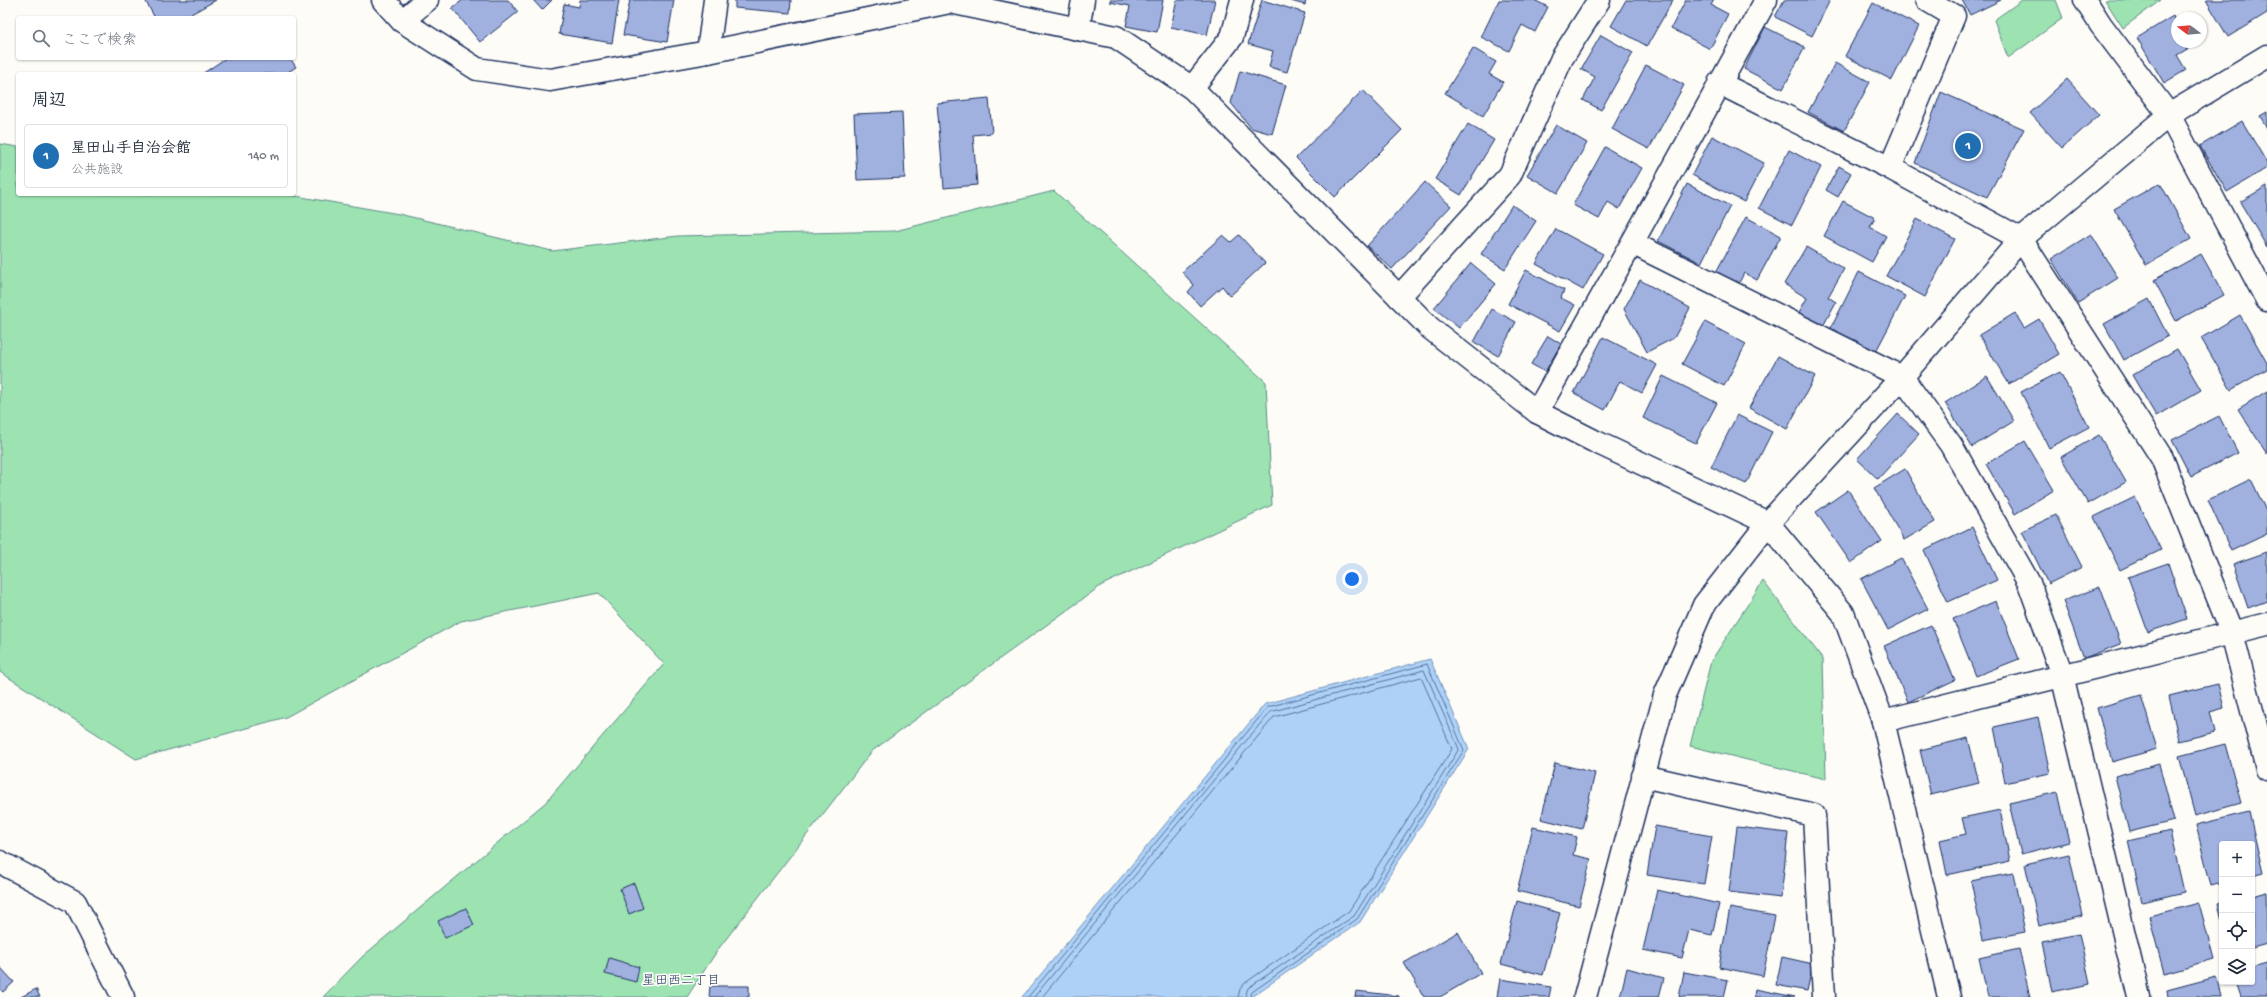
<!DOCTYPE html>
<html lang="ja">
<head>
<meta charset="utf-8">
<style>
	body { margin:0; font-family:"Gochi Hand","Klee One",sans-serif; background:#f6f6f7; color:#1f2937 }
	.controls { position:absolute; right:12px; bottom:12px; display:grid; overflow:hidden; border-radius:4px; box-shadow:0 1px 3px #0004 }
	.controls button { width:36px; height:36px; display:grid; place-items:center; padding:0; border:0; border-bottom:1px solid #e0e1e3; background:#fff; color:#1f2937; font:20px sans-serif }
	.compass { position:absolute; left:2171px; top:12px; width:36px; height:36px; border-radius:50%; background:#fff; box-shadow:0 1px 3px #0004; rotate:286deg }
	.you { position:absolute; left:1352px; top:579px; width:14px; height:14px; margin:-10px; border:3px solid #fff; border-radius:50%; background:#1a73e8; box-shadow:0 0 0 6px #1a73e833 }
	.badge { display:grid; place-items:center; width:26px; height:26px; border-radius:50%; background:#1f6fb2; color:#fff; font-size:13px; font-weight:700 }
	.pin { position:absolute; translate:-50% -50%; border:2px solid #fff; box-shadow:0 1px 4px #0006 }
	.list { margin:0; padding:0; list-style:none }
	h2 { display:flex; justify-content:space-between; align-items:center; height:52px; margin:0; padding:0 16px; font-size:17px }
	h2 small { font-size:13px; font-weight:400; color:#747a83 }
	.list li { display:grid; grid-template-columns:26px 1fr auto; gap:12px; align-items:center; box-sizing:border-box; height:64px; margin:0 8px 8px; padding:0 8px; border:1px solid #e0e1e3; border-radius:4px }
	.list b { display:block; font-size:15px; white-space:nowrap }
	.list p { margin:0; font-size:13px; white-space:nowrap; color:#747a83 }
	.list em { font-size:13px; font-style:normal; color:#747a83 }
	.icon { flex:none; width:22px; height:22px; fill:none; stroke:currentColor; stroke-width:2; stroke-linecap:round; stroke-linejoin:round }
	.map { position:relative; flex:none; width:2267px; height:997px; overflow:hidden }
	.search { position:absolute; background:#fff; box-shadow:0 1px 3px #0004; left:16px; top:16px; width:280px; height:44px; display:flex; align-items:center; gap:10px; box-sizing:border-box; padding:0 14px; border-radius:4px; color:#747a83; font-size:15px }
	.panel { position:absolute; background:#fff; box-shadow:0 1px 3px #0004; left:16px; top:72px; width:280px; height:124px; border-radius:4px }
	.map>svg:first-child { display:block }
	.green { fill:#9ce3b1; stroke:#5c8988 }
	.water { fill:#aed2f7; stroke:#7391ba }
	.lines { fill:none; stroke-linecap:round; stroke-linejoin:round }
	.shore { stroke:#56709b; stroke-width:1 }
	.building { fill:#a0b1e0; stroke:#1b2f5e }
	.minor-casing { stroke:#1b2f5e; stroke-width:25 }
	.tertiary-casing { stroke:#1b2f5e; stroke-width:25 }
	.minor { stroke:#fdfcf7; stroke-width:22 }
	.tertiary { stroke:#fdfcf7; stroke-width:22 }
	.labels { text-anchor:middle; stroke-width:3.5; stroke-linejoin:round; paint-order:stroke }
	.neighbourhood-label { font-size:13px; fill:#1b2f5e; stroke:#fdfcf7 }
</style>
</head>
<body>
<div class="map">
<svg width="2267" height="997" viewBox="0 0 2267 997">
	<rect width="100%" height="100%" fill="#fdfcf7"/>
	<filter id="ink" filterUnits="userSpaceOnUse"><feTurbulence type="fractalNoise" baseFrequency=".025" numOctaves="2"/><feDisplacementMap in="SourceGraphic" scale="8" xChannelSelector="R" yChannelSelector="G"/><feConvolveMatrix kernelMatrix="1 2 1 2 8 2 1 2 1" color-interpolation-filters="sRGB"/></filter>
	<g filter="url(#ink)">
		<path class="green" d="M2022,0H2056L2063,18L2008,58L1994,20Z
			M2105,0H2161L2123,28Z
			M0,144L18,147V194H284L399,214L552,251L678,236L895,231L1054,191L1266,382L1272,505L1102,585L872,751L719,948L687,997H323L363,956L546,802L664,664L599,593L461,621L286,717L136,759L0,672Z
			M1763,581L1823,659L1826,779L1690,746L1711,661Z"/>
		<path class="water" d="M1430,659L1469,749L1360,922L1251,997H1022L1265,704Z"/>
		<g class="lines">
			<path class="shore" d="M1028,997L1268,707L1427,664L1464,750L1357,919L1252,992L1250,997
				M1034,997L1270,712L1424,670L1459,749L1354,916L1248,988L1245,997
				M1042,997L1274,717L1421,677L1452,749L1349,911L1245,983L1240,989L1238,997"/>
		</g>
		<path class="building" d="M145,0H216L184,18H155Z
			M463,0H508L518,12L480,42L452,8Z
			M533,0H552L542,10Z
			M580,0H619L612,43L559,34L564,4L579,7Z
			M630,0H674L667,42L623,35Z
			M735,0H791L790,13L735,8Z
			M1110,0H1163L1157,32L1126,26L1130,6L1110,2Z
			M1177,0H1215L1207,35L1171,27Z
			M1262,0L1305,13L1287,72L1269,67L1273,51L1248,44Z
			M1287,0H1306L1305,5Z
			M1499,0H1534L1548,7L1535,32L1522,25L1509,51L1481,37Z
			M1626,0H1673L1647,46L1611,26Z
			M1686,0H1714L1711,5L1728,14L1710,49L1671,28Z
			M1784,0H1830L1812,36L1775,17Z
			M1962,0H2001L1970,15Z
			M2206,0H2267V13L2228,37Z
			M1873,3L1919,26L1892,80L1845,56Z
			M2173,16L2177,23V42H2189L2191,47L2177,55L2186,70L2164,83L2137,38Z
			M1765,27L1805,47L1783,89L1744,69Z
			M1601,35L1633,53L1601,110L1583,100L1595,77L1581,69Z
			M1473,48L1496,62L1489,74L1503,82L1483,116L1445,93Z
			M226,58H290L296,67L285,74H202Z
			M1835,63L1870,82L1844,131L1808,112Z
			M1646,65L1684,85L1649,149L1612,129Z
			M1240,71L1286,85L1272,134L1251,128L1231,103Z
			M2067,79L2099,115L2062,148L2030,113Z
			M1363,90L1402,130L1335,197L1296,158Z
			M1941,92L2024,129L1987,197L1915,163Z
			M989,98L992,133L973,135L977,185L944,188L937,103Z
			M902,112L905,178L857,180L854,114Z
			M2267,112V128L2260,116Z
			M2242,121L2267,163V168L2227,192L2200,146Z
			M1468,124L1494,140L1461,195L1435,179Z
			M1556,125L1587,143L1558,193L1527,175Z
			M1712,136L1764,163L1744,202L1692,175Z
			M1605,147L1642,168L1619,209L1608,202L1599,219L1573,205Z
			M1789,150L1821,167L1792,225L1759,208Z
			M1839,166L1851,173L1838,197L1826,190Z
			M1425,182L1451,206L1392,269L1367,246Z
			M2160,183L2191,239L2146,265L2114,209Z
			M1687,184L1730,206L1701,263L1658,241Z
			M2267,186V247L2240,202Z
			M1843,201L1875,218L1870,227L1886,236L1872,262L1824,236Z
			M1512,205L1536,221L1505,269L1481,254Z
			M1746,217L1781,236L1757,280L1744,273L1738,285L1716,272Z
			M1917,219L1955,239L1925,297L1886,276Z
			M1556,229L1603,254L1583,290L1536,264Z
			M2091,234L2118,278L2078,303L2051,259Z
			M1223,235L1231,242L1239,235L1265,263L1230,296L1222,286L1200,306L1188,292L1194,285L1182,272Z
			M1806,247L1844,269L1828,297L1836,302L1822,328L1798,314L1807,298L1784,284Z
			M2201,254L2224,295L2176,321L2154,280Z
			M1471,263L1496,284L1459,328L1434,308Z
			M1526,270L1564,290L1561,298L1575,305L1560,331L1508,304Z
			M1859,272L1905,296L1874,355L1829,332Z
			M1640,280L1690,308L1674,338L1647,352L1624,309Z
			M2149,299L2168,336L2124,360L2104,324Z
			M1492,309L1516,322L1498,356L1474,342Z
			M2015,313L2024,328L2039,319L2059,354L2009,384L1979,335Z
			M2240,315L2267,363V369L2231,390L2201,338Z
			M1705,322L1746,344L1724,386L1682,364Z
			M1548,336L1561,344L1545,372L1531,364Z
			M1603,337L1657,365L1642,393L1620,381L1605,410L1574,393Z
			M2177,349L2201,390L2156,416L2132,375Z
			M1778,356L1815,376L1787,429L1749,408Z
			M2060,372L2089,427L2049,448L2021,392Z
			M1663,376L1717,403L1696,443L1643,418Z
			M1987,376L2014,421L1972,447L1945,403Z
			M2267,391V454L2238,409Z
			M1898,414L1919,434L1878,479L1857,459Z
			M1737,415L1772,432L1746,484L1711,467Z
			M2219,416L2238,453L2191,477L2172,440Z
			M2099,435L2126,482L2088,504L2061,457Z
			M2025,441L2054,490L2015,514L1986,464Z
			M1905,469L1935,522L1904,540L1874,488Z
			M2251,479L2267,513V534L2231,551L2208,500Z
			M1848,490L1882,541L1851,563L1816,512Z
			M2135,497L2161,550L2120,570L2094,517Z
			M2056,515L2082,567L2048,584L2022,531Z
			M1972,527L1997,580L1948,602L1924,550Z
			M2267,552V601L2248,608L2233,564Z
			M1901,558L1928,609L1888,630L1861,579Z
			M2168,563L2187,619L2148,632L2128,577Z
			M2100,587L2121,644L2084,658L2063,601Z
			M1996,601L2019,659L1976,676L1953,619Z
			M1931,625L1955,680L1908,702L1884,646Z
			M2218,684L2224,708L2210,712L2215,732L2179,741L2169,696Z
			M2141,695L2157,749L2112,762L2097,708Z
			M2038,717L2050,773L2005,783L1994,727Z
			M1968,738L1979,783L1931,795L1920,750Z
			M2225,744L2241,803L2195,816L2179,756Z
			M1555,763L1595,773L1582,829L1541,819Z
			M2159,764L2174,821L2129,832L2115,776Z
			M2058,792L2069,842L2021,854L2009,803Z
			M2000,810L2010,861L1947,875L1940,840L1966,834L1962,818Z
			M2249,812L2263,873L2252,876V844H2222V883L2211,886L2196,825Z
			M1655,826L1712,836L1704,884L1647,875Z
			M1533,827L1577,837L1573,855L1591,859L1579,906L1517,891Z
			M1737,827L1788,833L1781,898L1729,892Z
			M2170,831L2184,892L2142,902L2128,841Z
			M2069,854L2083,916L2039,926L2025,864Z
			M2013,873L2025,932L1983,940L1971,881Z
			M634,883L643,908L629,914L620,889Z
			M1657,890L1719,904L1712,935L1689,930L1682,958L1643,950Z
			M2266,892L2267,944L2252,948V896Z
			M1517,901L1560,913L1543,975L1501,964Z
			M2199,903L2214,959L2164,973L2149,916Z
			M2222,903V921L2218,904Z
			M466,908L474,925L445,938L438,921Z
			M1730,908L1775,916L1763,976L1719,967Z
			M1458,932L1481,973L1440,997H1424L1404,963Z
			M2079,934L2090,984L2052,992L2042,941Z
			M2019,949L2030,997H1988L1979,958Z
			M1782,957L1813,964L1807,991L1776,985Z
			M609,958L639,967L636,982L605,974Z
			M2267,963V997H2241L2236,982H2252V967Z
			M0,967L14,982L3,992L0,989Z
			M1627,968L1664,978L1659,997H1620Z
			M1684,972L1728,980L1724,997H1679Z
			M2216,977L2221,997H2168L2167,990Z
			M1500,979L1551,987L1549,997H1497Z
			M710,986H749V997H709Z
			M36,989L40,997H21Z
			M1755,989L1795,997H1754Z
			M1356,991L1399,996V997H1355Z"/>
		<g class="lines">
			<g class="minor-casing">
				<path id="minor" d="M2085,0L2101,25L2169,115L2267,300
					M402,21L427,0
					M1078,29L1083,0
					M708,52L715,0
					M1719,83L1890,168L1954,16L1927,0
					M1192,88L1232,37L1242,0
					M1890,168L2021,239L2162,458L2232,633L2267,769
					M1632,243L1766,0
					M1399,297L1510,175L1562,58L1599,0
					M1537,412L1632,243L1902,377L1951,445L2029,583L2062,675L2139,997
					M1883,721L2267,624
					M1643,776L1814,815L1824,997
					M1585,997L1665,695L1704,605L1768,523L1902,377L2021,239L2169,115L2267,56"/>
			</g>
			<g class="tertiary-casing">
				<path id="tertiary" d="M383,0L402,21L477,69L550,80L708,52L950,2L1116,37L1192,88L1430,328L1537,412L1594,441L1768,523L1843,613L1883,721L1949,997
					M0,862L75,902L123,997"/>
			</g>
			<use href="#minor" class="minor"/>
			<use href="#tertiary" class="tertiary"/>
		</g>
	</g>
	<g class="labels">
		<g class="neighbourhood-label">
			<text x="681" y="984">星田西二丁目</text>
		</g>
	</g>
</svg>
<div class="controls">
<button>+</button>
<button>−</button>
<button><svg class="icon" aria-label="locate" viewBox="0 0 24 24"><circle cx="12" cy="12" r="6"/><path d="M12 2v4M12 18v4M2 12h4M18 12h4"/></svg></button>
<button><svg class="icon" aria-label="layers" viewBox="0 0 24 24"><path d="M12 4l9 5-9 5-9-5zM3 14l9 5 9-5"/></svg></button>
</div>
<svg class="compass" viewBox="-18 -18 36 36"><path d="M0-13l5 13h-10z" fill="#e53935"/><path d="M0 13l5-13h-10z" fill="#747a83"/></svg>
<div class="you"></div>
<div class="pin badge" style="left:1968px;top:146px">1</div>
<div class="search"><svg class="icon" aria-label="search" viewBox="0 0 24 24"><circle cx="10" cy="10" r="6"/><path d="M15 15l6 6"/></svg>ここで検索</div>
<section class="panel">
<h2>周辺<small></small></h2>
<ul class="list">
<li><span class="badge">1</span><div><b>星田山手自治会館</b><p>公共施設</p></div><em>140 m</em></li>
</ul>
</section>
</div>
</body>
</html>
